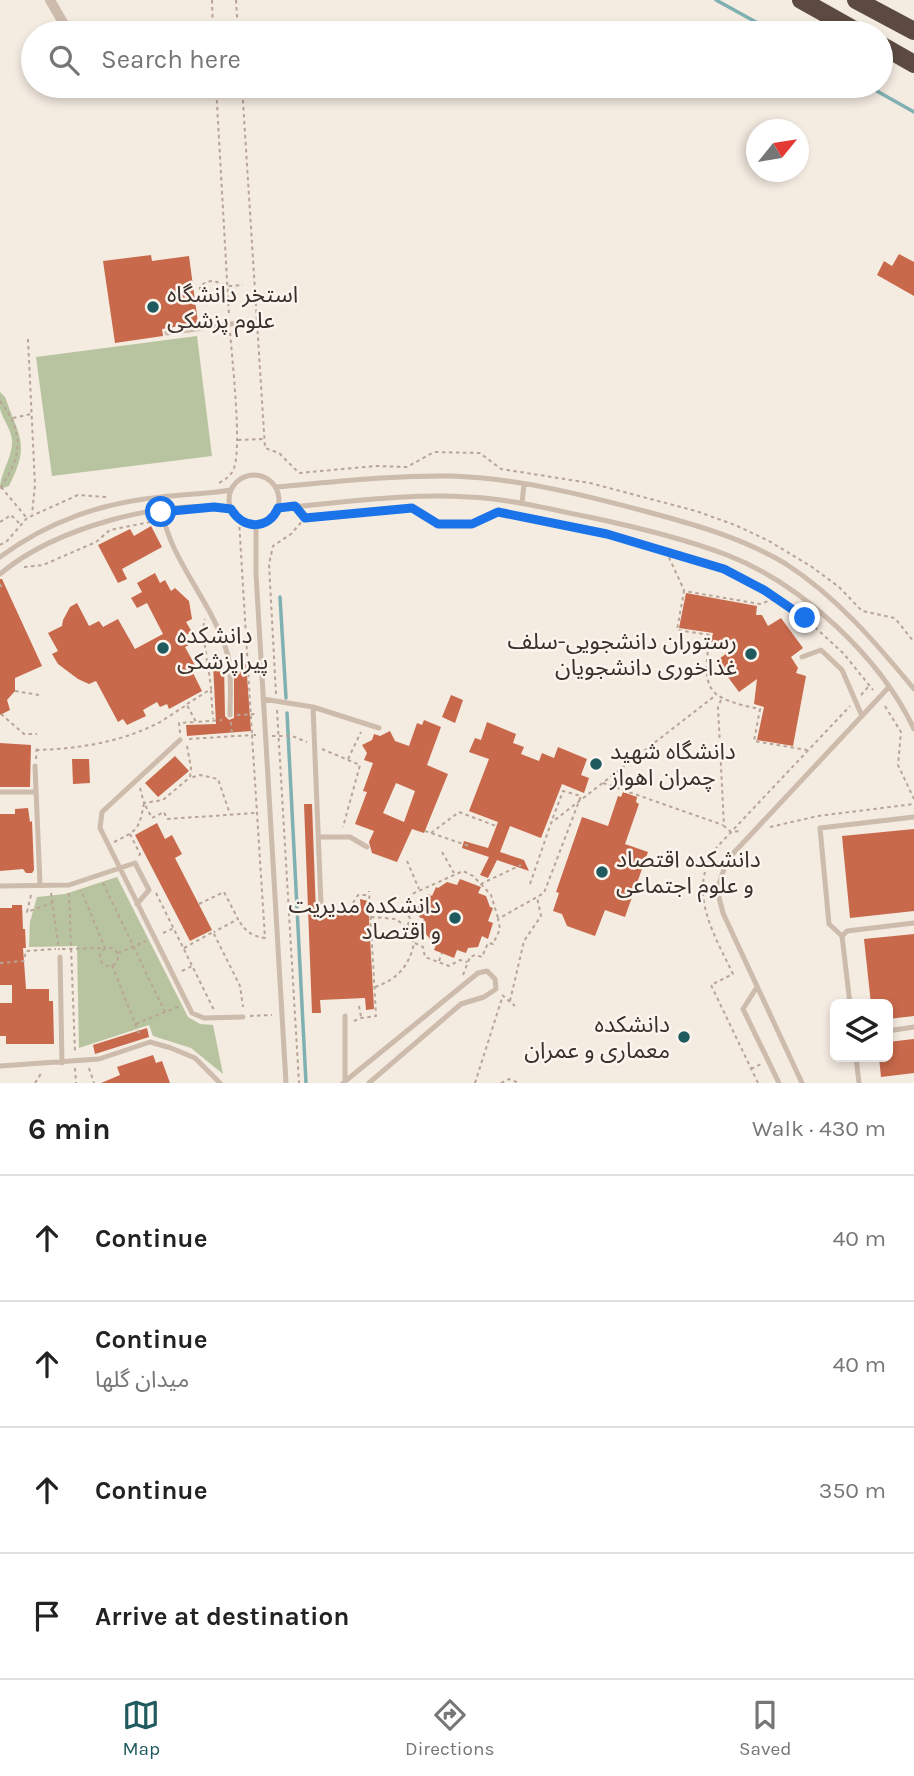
<!DOCTYPE html>
<html lang="en">
<head>
<meta charset="utf-8">
<style>
	body { margin:0; font-family:Karla,"Noto Sans Arabic",sans-serif; background:#f6f6f6; color:#222 }
	.controls { position:absolute; right:21px; bottom:21px; display:grid; overflow:hidden; border-radius:10px; box-shadow:0 4px 10px #0003 }
	.controls button { width:63px; height:63px; display:grid; place-items:center; padding:0; border:0; border-bottom:2px solid #e0e0e0; background:#fff; color:#222; font:35px sans-serif }
	.compass { position:absolute; left:746px; top:119px; width:63px; height:63px; border-radius:50%; background:#fff; box-shadow:0 4px 10px #0003; rotate:60deg }
	.stop { position:absolute; width:21px; height:21px; margin:-16px; border:5px solid #1a73e8; border-radius:50%; background:#fff }
	.stop.end { background:#1a73e8; border-color:#fff; box-shadow:0 2px 7px #0008 }
	.list { margin:0; padding:0; list-style:none }
	h2 { display:flex; justify-content:space-between; align-items:center; height:91px; margin:0; padding:0 28px; font-size:30px }
	h2 small { font-size:23px; font-weight:400; color:#767676 }
	.list li { display:grid; grid-template-columns:46px 1fr auto; gap:21px; align-items:center; box-sizing:border-box; height:126px; padding:0 28px; border-top:2px solid #e0e0e0 }
	.list b { display:block; font-size:26px; white-space:nowrap }
	.list p { margin:0; font-size:23px; white-space:nowrap; color:#767676 }
	.list em { font-size:23px; font-style:normal; color:#767676 }
	.icon { flex:none; width:38px; height:38px; fill:none; stroke:currentColor; stroke-width:2; stroke-linecap:round; stroke-linejoin:round }
	.map { position:relative; flex:none; width:914px; height:1083px; overflow:hidden }
	.search { position:absolute; background:#fff; box-shadow:0 4px 10px #0003; left:21px; right:21px; top:21px; height:77px; display:flex; align-items:center; gap:18px; box-sizing:border-box; padding:0 24px; border-radius:38px; color:#767676; font-size:26px }
	.sheet { height:595px; background:#fff }
	nav { display:flex; justify-content:space-around; align-items:center; box-sizing:border-box; height:98px; border-top:2px solid #e0e0e0; background:#fff; font-size:19px; color:#767676 }
	nav a { display:grid; justify-items:center; gap:4px }
	nav .on { color:#1f5a5e }
	.map>svg:first-child { display:block }
	.green { fill:#b8c4a0 }
	.lines { fill:none; stroke-linecap:round; stroke-linejoin:round }
	.stream { stroke:#7fb0b2; stroke-width:3.5 }
	.building { fill:#c8694b; fill-rule:evenodd }
	.path { stroke:#b9a596; stroke-width:2; stroke-dasharray:3.5 3.5; stroke-linecap:butt }
	.lane { stroke:#cdbbac; stroke-width:5 }
	.street { stroke:#cdbbac; stroke-width:10 }
	.highway { stroke:#5c4a42; stroke-width:18 }
	.route { stroke:#1a73e8; stroke-width:9 }
	.poi-dot { fill:#1f5a5e; stroke:#fbf5ee; stroke-width:2.5 }
	.labels { text-anchor:middle; stroke-width:5; stroke-linejoin:round; paint-order:stroke }
	.poi-label { font-size:23px; fill:#3b302b; stroke:#fbf5ee; text-anchor:start }
</style>
</head>
<body>
<div class="map">
<svg width="914" height="1083" viewBox="0 0 914 1083">
	<rect width="100%" height="100%" fill="#f4ebe1"/>
	<path class="green" d="M197,336L212,456L52,476L36,357Z
		M0,392L5,397C20,439 30,444 9,486L0,489C0,472 13,458 12,440C11,429 3,420 0,409C0,404 0,397 0,392Z
		M117,877L188,1017L200,1024L213,1025L223,1074L191,1048L153,1036L149,1025L79,1048L77,946L29,947L30,922L37,897L65,894Z"/>
	<g class="lines">
		<path class="stream" d="M716,0L776,33
			M868,86L914,112
			M280,597L286,698
			M287,713L306,1083"/>
	</g>
	<path class="building" d="M899,254L914,262V296L877,275L884,261L892,266Z
		M151,255L152,261L189,256L198,323L162,329L163,336L115,343L103,261Z
		M151,526L162,547L122,569L127,579L118,583L98,545L130,529L134,536Z
		M155,573L160,583L165,580L171,591L175,588L189,601L192,619L186,622L192,632L186,635L191,644L185,647L197,669L192,671L202,691L169,709L167,704L160,707L157,702L143,710L146,716L127,725L123,719L118,722L96,681L89,684L78,679L58,664L52,654L58,651L48,633L62,626L63,620L70,607L77,603L89,626L99,621L103,627L118,619L135,649L163,634L147,603L137,608L131,598L142,592L137,583Z
		M0,579H2L42,666L15,678V691L7,700L10,710L0,715Z
		M686,593L757,606L756,615H762L768,626L781,618L803,648L791,657L798,668L796,673L806,676L793,746L757,740L764,707L754,704L757,679L739,692L716,661L737,646L711,642L713,633L679,628Z
		M246,662L251,731L187,736L186,725L216,724L213,664H224L225,716L229,720L234,718V663Z
		M451,695L463,700L455,723L442,717Z
		M424,720L441,727L427,765L448,774L424,833L412,829L397,862L372,853L369,842L374,831L355,824L367,792L363,791L373,763L364,760L367,753L362,745L372,740L374,734L380,736L390,731L395,741L409,746L417,723L422,725ZM396,783L415,791L404,822L383,813Z
		M487,722L516,734L513,743L524,747L521,754L539,761L542,753L554,758L558,747L587,759L581,775L589,778L584,793L562,784L541,838L510,826L500,852L524,860L529,871L497,860L488,878L480,875L489,857L462,848L464,841L488,848L498,822L469,811L489,759L469,752L475,738L481,740Z
		M0,743L31,745L30,787H0Z
		M175,756L189,771L158,797L145,783Z
		M72,759H89L90,783L73,784Z
		M623,792L637,797L636,802L639,804L625,844L648,852L625,917L605,910L595,936L567,926L562,914L553,911L559,893L556,892L582,817L608,826L618,796L621,797Z
		M304,804H312L316,914L361,911L360,899L368,901L374,1009L366,1010L365,998L320,1000L321,1013H312Z
		M28,808L30,822L32,821L34,870L32,873H26L23,869L0,871V814H15V809Z
		M157,823L165,839L172,835L182,854L175,858L212,930L190,941L135,835Z
		M914,829V911L850,918L842,836Z
		M460,879L481,887L478,893L486,896L490,907L493,908L488,921L493,923L488,939L482,936L478,947L468,948L466,953L457,950L454,958L434,950L436,945L420,928L424,919L419,917L420,913L416,912L422,897L426,898L428,894L432,896L436,887L438,888L447,882L457,885Z
		M12,905H22L23,929H25L26,948H23L26,989H49V1001H53L54,1044H6V1036H0V1003H12V985H0V908H12Z
		M914,934V1016L888,1019V1004H871L864,939Z
		M147,1028L149,1037L95,1054L93,1045Z
		M914,1039V1073L881,1077L879,1057H888V1042Z
		M153,1055L156,1063L162,1061L170,1083H101L120,1075L117,1067Z"/>
	<g class="lines">
		<path class="path" d="M212,0L213,33
			M236,0L238,33
			M216,86L229,315
			M242,86L265,448L279,453L299,473L376,466L407,467L434,452L480,453L501,469L590,483L696,511L735,525L769,541L812,567L839,587L862,611L895,618L914,642
			M225,287L213,293L200,292V286C215,276 216,284 230,286C234,286 239,285 243,285
			M28,339L35,485L32,514
			M0,401C24,433 23,455 0,488
			M13,418L31,414
			M238,440L263,439
			M219,483C226,479 231,476 234,468C242,447 232,359 230,331
			M1,487L26,517
			M303,515L305,518L412,508L438,524H472L498,512L607,533L679,554L724,569L776,598L805,618L844,654L873,690
			M239,520L252,735H256
			M0,522L11,515L20,524
			M0,545L7,541L27,518L78,495L107,497
			M666,551L684,590
			M24,567L43,565L96,542L110,530L155,521
			M0,584L2,588
			M774,599L760,604L684,591L677,630L710,635C702,690 705,698 760,709L754,741L807,750
			M211,690L213,719
			M15,691L39,695
			M276,694L269,564L273,546L291,534L304,519
			M861,695L869,686
			M721,700L718,707L724,826L731,832L740,831
			M187,704L211,689C210,673 200,630 205,619
			M885,706L901,732L898,765L914,799
			M277,710L299,1083
			M1,714L24,734H37
			M237,715L256,714
			M231,722L232,734
			M180,733L179,723L196,722
			M272,736H292L307,742
			M189,739L252,735L265,938C251,936 245,931 238,919
			M187,746L191,768L190,778L200,775L218,779L230,814
			M322,749L360,765L343,827
			M36,750C76,749 117,743 154,725C165,720 176,711 187,705L196,722L222,720
			M36,759L37,746
			M348,759L361,732
			M603,783L723,825
			M140,788L144,803L163,800L188,779
			M770,827L818,816L914,804
			M425,831L469,846
			M431,833L459,812L496,826
			M130,834L140,854L139,856
			M114,842C138,830 139,830 144,803L152,818L164,812L167,819L256,813
			M442,852L454,873
			M407,861L419,889
			M103,883L165,1012
			M481,884L491,895L498,918
			M530,884L551,823L716,695
			M51,893L59,950
			M69,893L75,1052
			M156,893L214,1010
			M31,895L27,912L52,903
			M353,903L358,895H368
			M199,904L224,892L238,919L214,932
			M371,917L396,919L407,928L410,918L406,913L412,894L463,871L473,876L481,884L521,865
			M163,933L174,928
			M415,943L423,947L425,957L449,966L460,960L467,962
			M100 957a9 9 0 1 1 18 0a9 9 0 1 1-18 0Z
			M184,948L213,932L240,986L243,1007
			M62,949L105,948L81,890
			M118,953L146,941
			M439,961L442,953
			M0,963L24,961L26,951L56,949
			M112,965L140,1036
			M182,971L192,966
			M463,975L470,957L475,955L482,957L488,943L493,944L500,929L498,919L544,893L581,796L563,791L551,823
			M375,987C398,979 409,966 414,943L407,929
			M502,995L515,1006
			M510,1001L524,941L541,916L537,897
			M359,1006L361,1017
			M250,1016L272,1015
			M354,1021L361,1018L376,1016L369,891
			M136,1024L180,1006
			M75,1068L76,1083
			M89,1068L94,1083
			M751,1069L761,1064
			M35,1083L42,1072
			M475,1083L503,995
			M501,1083L509,1079L519,1083
			M758,1083L711,985L733,974C715,936 688,894 713,853C717,846 725,839 731,832L850,706"/>
		<path class="lane" d="M167,333L245,322
			M229 500a25 25 0 1 1 50 0a25 25 0 1 1-50 0Z
			M276,487C334,482 393,475 451,476C517,478 584,495 648,512C696,525 743,538 786,564C837,597 876,643 914,689
			M160,497C164,557 213,599 228,656C232,674 230,697 230,715
			M522,503L524,484
			M278,508C341,503 405,493 469,497C510,499 549,509 589,517C636,527 683,538 727,555C802,584 880,657 914,729
			M256,525V574L286,1083
			M0,557C49,521 101,503 161,497C185,494 208,494 231,490
			M0,574C55,528 160,499 231,509
			M802,657L821,650L842,670L862,716
			M263,699L313,707L321,904
			M313,707L379,728
			M180,740L102,812L100,828L192,1013L204,1018L243,1017
			M35,766L40,884
			M0,792H36
			M319,837H350L367,847
			M0,886L69,885L135,863L149,890L137,904
			M842,936L847,931L914,923
			M60,957L62,1063
			M757,987L743,1009L779,1083
			M850,1004L842,936L829,924L820,828L914,817
			M888,1031L914,1027
			M856,1057L859,1083
			M0,1066L99,1059L150,1042L171,1048L195,1058L220,1083
			M345,1081V1016
			M343,1083L478,973L487,971L495,979L496,989L484,997L461,1004L369,1083
			M802,1083L723,913L717,890L727,860L889,687"/>
		<path class="street" d="M50,0L69,33"/>
		<path class="highway" d="M801,0L860,33
			M856,0L914,31
			M881,45L914,64"/>
	</g>
	<g class="lines">
		<path class="route" d="M161,512L214,507L231,509C243,530 269,530 278,508L295,506L305,518L412,508L438,524H472L498,512L607,534L724,569L764,590L805,618"/>
	</g>
	<g class="poi-dot">
		<circle cx="153" cy="307" r="7"/>
		<circle cx="163" cy="648" r="7"/>
		<circle cx="751" cy="654" r="7"/>
		<circle cx="596" cy="764" r="7"/>
		<circle cx="602" cy="872" r="7"/>
		<circle cx="455" cy="918" r="7"/>
		<circle cx="684" cy="1037" r="7"/>
	</g>
	<g class="labels">
		<g class="poi-label">
			<text x="167" y="302">استخر دانشگاه<tspan x="167" dy="26">علوم پزشکی</tspan></text>
			<text x="177" y="643">دانشکده<tspan x="177" dy="26">پیراپزشکی</tspan></text>
			<text x="737" y="649" text-anchor="end">رستوران دانشجویی-سلف<tspan x="737" dy="26">غذاخوری دانشجویان</tspan></text>
			<text x="610" y="759">دانشگاه شهید<tspan x="610" dy="26">چمران اهواز</tspan></text>
			<text x="616" y="867">دانشکده اقتصاد<tspan x="616" dy="26">و علوم اجتماعی</tspan></text>
			<text x="441" y="913" text-anchor="end">دانشکده مدیریت<tspan x="441" dy="26">و اقتصاد</tspan></text>
			<text x="670" y="1032" text-anchor="end">دانشکده<tspan x="670" dy="26">معماری و عمران</tspan></text>
		</g>
	</g>
</svg>
<div class="controls">
<button><svg class="icon" aria-label="layers" viewBox="0 0 24 24"><path d="M12 4l9 5-9 5-9-5zM3 14l9 5 9-5"/></svg></button>
</div>
<svg class="compass" viewBox="-18 -18 36 36"><path d="M0-13l5 13h-10z" fill="#e53935"/><path d="M0 13l5-13h-10z" fill="#767676"/></svg>
<div class="stop" style="left:161px;top:512px"></div>
<div class="stop end" style="left:805px;top:618px"></div>
<div class="search"><svg class="icon" aria-label="search" viewBox="0 0 24 24"><circle cx="10" cy="10" r="6"/><path d="M15 15l6 6"/></svg>Search here</div>
</div>
<section class="sheet">
<h2>6 min<small>Walk · 430 m</small></h2>
<ul class="list">
<li><svg class="icon" aria-label="ahead" viewBox="0 0 24 24"><path d="M12 20V5M6 11l6-6 6 6"/></svg><div><b>Continue</b></div><em>40 m</em></li>
<li><svg class="icon" aria-label="ahead" viewBox="0 0 24 24"><path d="M12 20V5M6 11l6-6 6 6"/></svg><div><b>Continue</b><p>میدان گلها</p></div><em>40 m</em></li>
<li><svg class="icon" aria-label="ahead" viewBox="0 0 24 24"><path d="M12 20V5M6 11l6-6 6 6"/></svg><div><b>Continue</b></div><em>350 m</em></li>
<li><svg class="icon" aria-label="arrive" viewBox="0 0 24 24"><path d="M6 21V4h12l-3 4 3 4H6"/></svg><div><b>Arrive at destination</b></div></li>
</ul>
</section>
<nav>
<a class="on"><svg class="icon" aria-label="map" viewBox="0 0 24 24"><path d="M3 6l6-2 6 2 6-2v14l-6 2-6-2-6 2zM9 4v14M15 6v14"/></svg>Map</a>
<a><svg class="icon" aria-label="directions" viewBox="0 0 24 24"><path d="M12 3l9 9-9 9-9-9zM9 14v-3h6M13 9l2 2-2 2"/></svg>Directions</a>
<a><svg class="icon" aria-label="saved" viewBox="0 0 24 24"><path d="M7 4h10v16l-5-4-5 4z"/></svg>Saved</a>
</nav>
</body>
</html>
